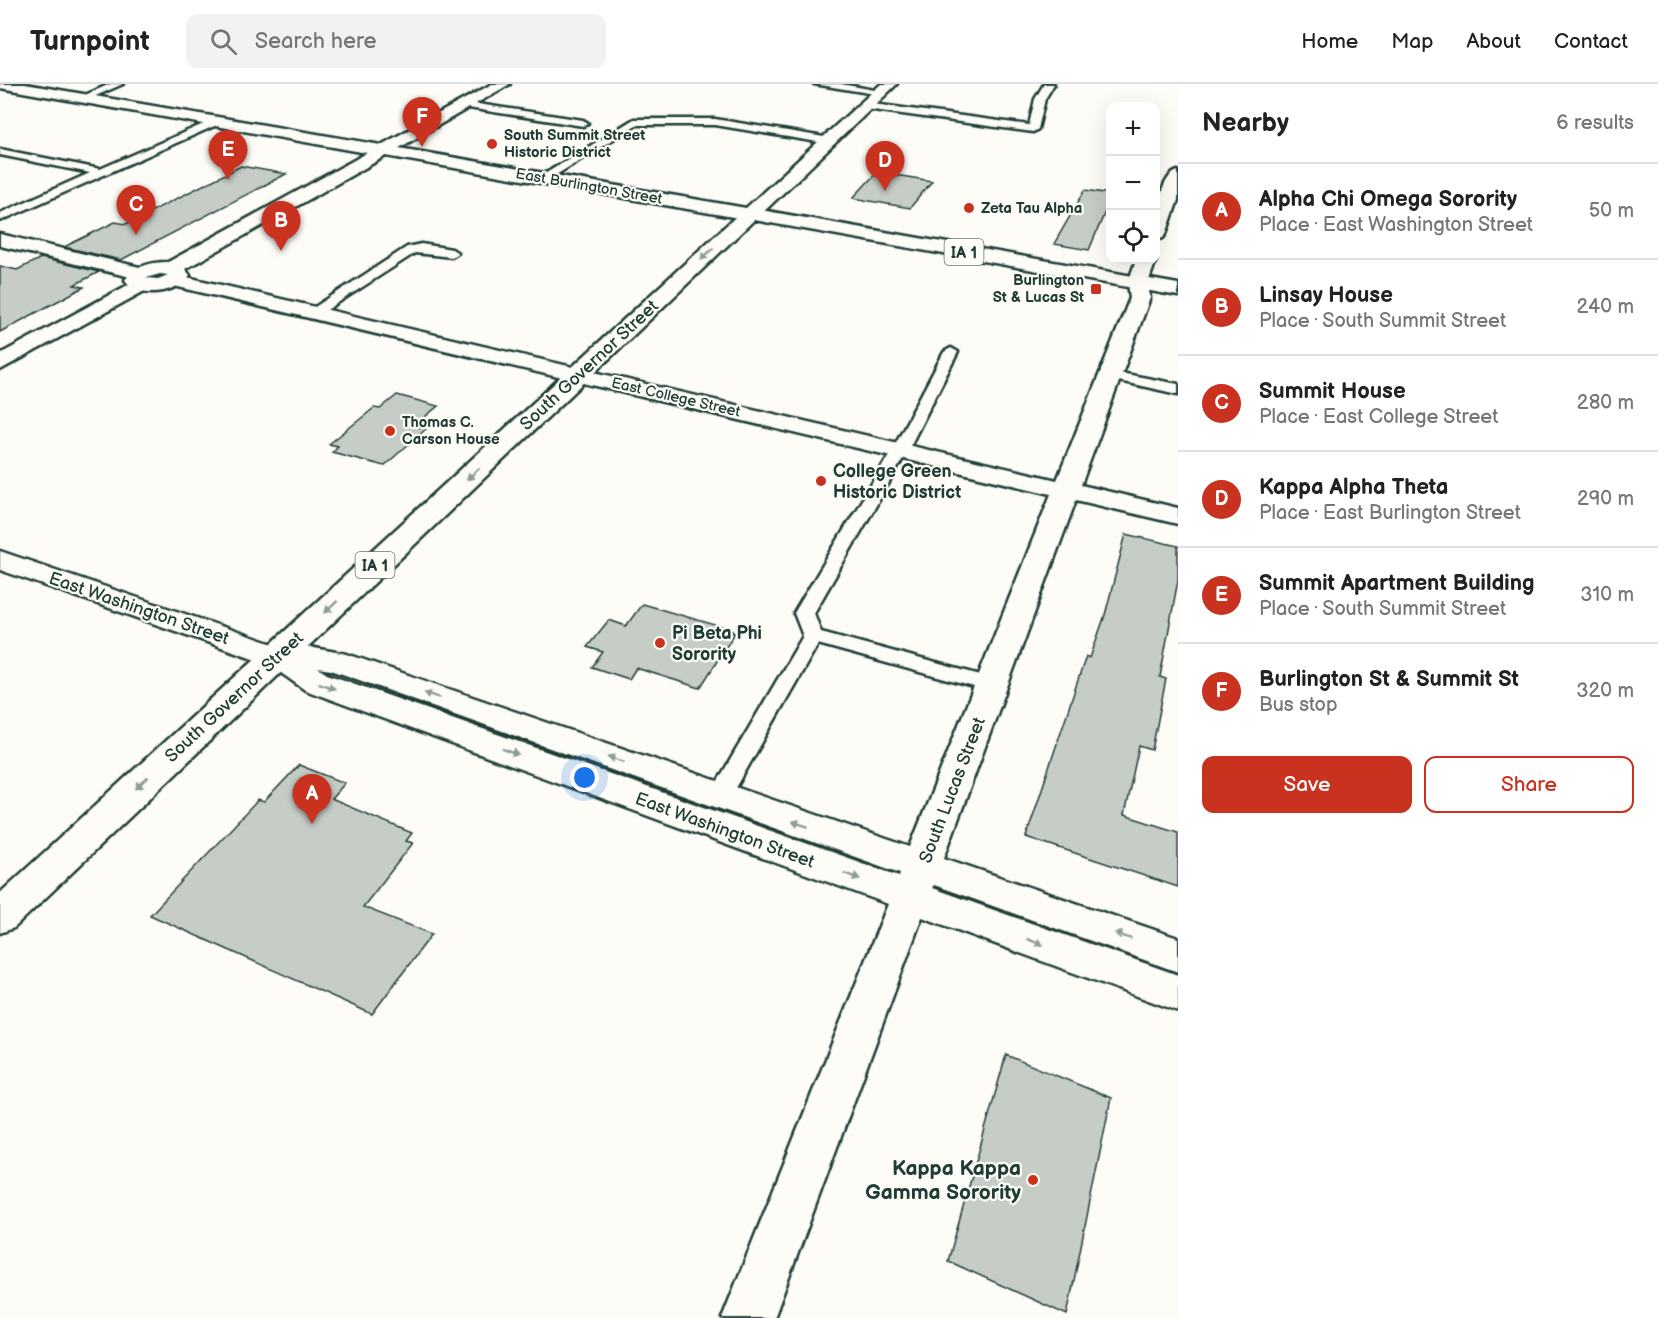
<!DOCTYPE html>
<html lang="en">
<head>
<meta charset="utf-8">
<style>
	body { margin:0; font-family:"Balsamiq Sans",sans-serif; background:#f2f2f2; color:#222 }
	.controls { position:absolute; right:18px; top:18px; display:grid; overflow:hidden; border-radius:12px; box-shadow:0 6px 24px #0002 }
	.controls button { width:54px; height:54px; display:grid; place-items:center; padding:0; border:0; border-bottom:2px solid #e0e0e0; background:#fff; color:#222; font:30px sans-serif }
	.you { position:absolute; left:585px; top:694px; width:21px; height:21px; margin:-15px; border:4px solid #fff; border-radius:50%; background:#1a73e8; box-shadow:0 0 0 9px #1a73e833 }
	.badge { display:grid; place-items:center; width:39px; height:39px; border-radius:50%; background:#c8321e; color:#fff; font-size:20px; font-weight:700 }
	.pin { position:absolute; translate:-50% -50px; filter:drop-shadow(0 2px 3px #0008) }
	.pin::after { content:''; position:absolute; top:32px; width:21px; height:18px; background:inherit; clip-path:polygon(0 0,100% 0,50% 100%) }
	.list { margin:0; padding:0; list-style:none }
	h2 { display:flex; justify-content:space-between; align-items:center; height:78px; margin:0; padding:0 24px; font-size:26px }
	h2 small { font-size:20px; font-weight:400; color:#767676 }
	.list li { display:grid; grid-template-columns:39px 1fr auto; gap:18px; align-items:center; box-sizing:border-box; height:96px; padding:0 24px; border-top:2px solid #e0e0e0 }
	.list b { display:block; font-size:22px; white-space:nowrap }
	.list p { margin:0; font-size:20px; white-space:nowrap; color:#767676 }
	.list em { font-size:20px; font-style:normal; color:#767676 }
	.actions { display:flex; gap:12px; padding:18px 24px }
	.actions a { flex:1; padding:14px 0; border:2px solid #c8321e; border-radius:12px; text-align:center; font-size:21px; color:#c8321e }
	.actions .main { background:#c8321e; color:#fff }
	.icon { flex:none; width:33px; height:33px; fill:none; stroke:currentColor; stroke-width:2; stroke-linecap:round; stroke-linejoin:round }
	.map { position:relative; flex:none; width:1178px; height:1234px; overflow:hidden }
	header { display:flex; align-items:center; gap:36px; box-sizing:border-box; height:84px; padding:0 30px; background:#fff; border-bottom:2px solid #e0e0e0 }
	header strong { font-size:28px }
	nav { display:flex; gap:33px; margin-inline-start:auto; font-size:21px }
	.search { width:420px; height:54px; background:#f2f2f2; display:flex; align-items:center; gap:15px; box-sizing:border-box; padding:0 21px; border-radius:12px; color:#767676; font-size:22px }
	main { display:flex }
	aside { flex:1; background:#fff }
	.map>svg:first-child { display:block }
	.building { fill:#c6cdc7; stroke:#1f3d34; stroke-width:1.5 }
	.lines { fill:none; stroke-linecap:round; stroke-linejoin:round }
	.lane-casing { stroke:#1f3d34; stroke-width:5 }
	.street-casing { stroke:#1f3d34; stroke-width:5 }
	.secondary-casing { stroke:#1f3d34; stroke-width:5 }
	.primary-casing { stroke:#1f3d34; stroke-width:5 }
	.lane { fill:#fdfcf7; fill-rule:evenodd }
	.street { fill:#fdfcf7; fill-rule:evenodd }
	.secondary { fill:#fdfcf7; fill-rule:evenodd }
	.primary { fill:#fdfcf7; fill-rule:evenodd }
	.oneway { fill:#8e9c96 }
	.poi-dot { fill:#c8321e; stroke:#fdfcf7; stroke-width:2 }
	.labels { text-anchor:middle; stroke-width:4.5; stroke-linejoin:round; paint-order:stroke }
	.far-poi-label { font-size:15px; font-weight:bold; fill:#1f3d34; stroke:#fdfcf7; text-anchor:start }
	.far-street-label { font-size:15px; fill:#1f3d34; stroke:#fdfcf7 }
	.shield { fill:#fdfcf7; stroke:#62766e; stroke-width:1.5 }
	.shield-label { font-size:16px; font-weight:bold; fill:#1f3d34 }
	.street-label { font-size:18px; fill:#1f3d34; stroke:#fdfcf7 }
	.poi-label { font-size:18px; font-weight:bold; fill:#1f3d34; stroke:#fdfcf7; text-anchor:start }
	.near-poi-label { font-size:21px; font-weight:bold; fill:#1f3d34; stroke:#fdfcf7; text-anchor:end }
</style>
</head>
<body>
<header>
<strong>Turnpoint</strong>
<div class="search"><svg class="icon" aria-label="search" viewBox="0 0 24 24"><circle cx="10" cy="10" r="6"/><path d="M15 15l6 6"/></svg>Search here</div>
<nav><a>Home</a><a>Map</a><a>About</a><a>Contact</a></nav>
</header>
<main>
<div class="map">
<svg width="1178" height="1234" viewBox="0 0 1178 1234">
	<rect width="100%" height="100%" fill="#fdfcf7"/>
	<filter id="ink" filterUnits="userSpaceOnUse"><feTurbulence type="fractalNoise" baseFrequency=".0167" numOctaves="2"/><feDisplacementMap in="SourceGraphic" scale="12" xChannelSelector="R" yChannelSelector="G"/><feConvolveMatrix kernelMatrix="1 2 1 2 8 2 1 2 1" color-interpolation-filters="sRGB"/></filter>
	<g filter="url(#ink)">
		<path class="building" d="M241,82L286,90L121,176L64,163L115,138L126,140Z
			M877,88L932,97L910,124L853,114Z
			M1085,106L1110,110V116L1089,166L1054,160Z
			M41,174L99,188L74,201L84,203L0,248V182L17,186Z
			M397,311L438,322L414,342L426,345L384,382L332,368L338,362L329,360L374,324L380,325Z
			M1126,450L1178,462V496L1160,593L1166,595L1152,666L1139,662L1124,731L1178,748V803L1026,753L1086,572L1090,574L1105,531Z
			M642,520L733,546L731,548L735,549L700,604L636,584L629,595L592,583L603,568L587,563L609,536L626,542Z
			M299,681L345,699L331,715L412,749L406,757L413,759L363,823L432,850L372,930L150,831L258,716L264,718Z
			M1006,971L1111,1014L1067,1231L948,1177Z"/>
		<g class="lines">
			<g class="lane-casing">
				<path id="lane" d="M110,0H123L84,17L76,15Z
					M814,0H841L886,8L881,11Z
					M1044,0H1054L1045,15L1038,45L1033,48L866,25L861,22L866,19L1029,41L1035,15Z
					M465,18L583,36L588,39L583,42L462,23L460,21Z
					M215,35L220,38L219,40L0,137V129L90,89L0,71V65L100,85Z
					M634,35H715L830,54L835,57L830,60L715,41H636L548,96L538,94Z
					M421,160L452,165L458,169L452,173L415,169L319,231L314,232L307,228L407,163Z
					M951,264L958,268L908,366L814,529L821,548L999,596L1002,601L999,606L992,608L818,560L728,718L720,720L712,718L709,712L803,552L794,529L892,366L944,268Z
					M1110,287L1178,300V310L1105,294L1103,291Z"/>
			</g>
			<g class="street-casing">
				<path id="street" d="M1178,87V116L1166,150L1163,154L1156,156C1156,139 1158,92 1178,87Z
					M0,150L148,185L151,189L144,194L153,200L150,204L0,286V270L139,195L0,162Z
					M1156,175V176L1148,199L1150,214L1081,401L1178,424V440L1076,416L944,774L1178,854V888L934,801L932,804L1178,891V927L922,833L774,1234H722L888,820L305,606L267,579L0,486V467L279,562H303L347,570L910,763L1051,410L174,202L167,200L164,196L167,192L174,190L1057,396L1130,214L1128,199L1136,176ZM318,584L331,586L900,789L899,792L327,590Z"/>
			</g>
			<g class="secondary-casing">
				<path id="secondary" d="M0,0H25L381,61L492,0H510L399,64L746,124L881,0H897L757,134L750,136L386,72L185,185L190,191C178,209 139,216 125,196C135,182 151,178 168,178L367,69L0,4ZM160,190L168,191L158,195L146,194Z"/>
			</g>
			<g class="primary-casing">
				<path id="primary" d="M750,124L1178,200V212L754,136L14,844L0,849V809L743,126Z"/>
			</g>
			<use href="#lane" class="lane"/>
			<use href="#street" class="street"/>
			<use href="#secondary" class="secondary"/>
			<use href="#primary" class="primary"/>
		</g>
		<defs><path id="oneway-solid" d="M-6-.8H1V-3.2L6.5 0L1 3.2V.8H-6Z" transform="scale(1.5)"/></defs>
		<g class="oneway">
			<use href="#oneway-solid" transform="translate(707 170) rotate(137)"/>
			<use href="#oneway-solid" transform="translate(473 390) rotate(137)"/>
			<use href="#oneway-solid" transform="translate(331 523) rotate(137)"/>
			<use href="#oneway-solid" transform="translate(327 602) rotate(20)"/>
			<use href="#oneway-solid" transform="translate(432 611) rotate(-161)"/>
			<use href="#oneway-solid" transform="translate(511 668) rotate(20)"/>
			<use href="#oneway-solid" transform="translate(616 675) rotate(-161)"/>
			<use href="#oneway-solid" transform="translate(142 699) rotate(137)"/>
			<use href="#oneway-solid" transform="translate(800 740) rotate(-161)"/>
			<use href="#oneway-solid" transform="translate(852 792) rotate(20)"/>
			<use href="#oneway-solid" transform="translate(1123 852) rotate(-161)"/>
			<use href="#oneway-solid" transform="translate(1035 858) rotate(20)"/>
		</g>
	</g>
	<g class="poi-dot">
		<circle cx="492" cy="60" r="6"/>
		<circle cx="969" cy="124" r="6"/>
		<rect x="1090" y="199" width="12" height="12" rx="3"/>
		<circle cx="390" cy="347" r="6"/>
		<circle cx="821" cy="397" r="6"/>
		<circle cx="660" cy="559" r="6"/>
		<circle cx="1033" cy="1096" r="6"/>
	</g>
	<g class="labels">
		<g class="far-poi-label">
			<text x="504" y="56">South Summit Street<tspan x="504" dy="17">Historic District</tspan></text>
			<text x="981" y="129">Zeta Tau Alpha</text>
			<text x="1084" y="201" text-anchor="end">Burlington<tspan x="1084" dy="17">St &amp; Lucas St</tspan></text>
			<text x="402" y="343">Thomas C.<tspan x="402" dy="17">Carson House</tspan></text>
		</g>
		<g class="far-street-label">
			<text transform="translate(589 102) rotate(10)" y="5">East Burlington Street</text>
			<text transform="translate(676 313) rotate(13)" y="5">East College Street</text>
		</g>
		<g class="shield">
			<rect x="944.5" y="155" width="39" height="26" rx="4.5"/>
			<rect x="355.5" y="468" width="39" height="26" rx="4.5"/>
		</g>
		<g class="shield-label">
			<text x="964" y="174">IA 1</text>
			<text x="375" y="487">IA 1</text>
		</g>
		<g class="street-label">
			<text transform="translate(589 281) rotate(-43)" y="6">South Governor Street</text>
			<text transform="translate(139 524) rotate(19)" y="6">East Washington Street</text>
			<text transform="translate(234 613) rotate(-43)" y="6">South Governor Street</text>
			<text transform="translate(952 706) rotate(-69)" y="6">South Lucas Street</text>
			<text transform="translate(725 746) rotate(20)" y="6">East Washington Street</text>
		</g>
		<g class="poi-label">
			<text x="833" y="393">College Green<tspan x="833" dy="21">Historic District</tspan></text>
			<text x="672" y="555">Pi Beta Phi<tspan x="672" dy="21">Sorority</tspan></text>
		</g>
		<g class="near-poi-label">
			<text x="1021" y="1091">Kappa Kappa<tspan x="1021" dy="24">Gamma Sorority</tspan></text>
		</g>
	</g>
</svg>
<div class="controls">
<button>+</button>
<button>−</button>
<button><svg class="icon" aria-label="locate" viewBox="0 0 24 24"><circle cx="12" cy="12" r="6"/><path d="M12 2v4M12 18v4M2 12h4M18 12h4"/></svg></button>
</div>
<div class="you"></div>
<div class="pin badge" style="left:312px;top:740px">A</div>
<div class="pin badge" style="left:281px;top:167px">B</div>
<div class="pin badge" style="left:136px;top:151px">C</div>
<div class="pin badge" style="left:885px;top:107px">D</div>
<div class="pin badge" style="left:228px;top:96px">E</div>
<div class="pin badge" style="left:422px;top:63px">F</div>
</div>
<aside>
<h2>Nearby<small>6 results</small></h2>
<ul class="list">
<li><span class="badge">A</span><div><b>Alpha Chi Omega Sorority</b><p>Place · East Washington Street</p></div><em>50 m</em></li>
<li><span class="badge">B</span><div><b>Linsay House</b><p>Place · South Summit Street</p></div><em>240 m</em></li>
<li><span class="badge">C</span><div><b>Summit House</b><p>Place · East College Street</p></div><em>280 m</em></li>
<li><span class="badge">D</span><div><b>Kappa Alpha Theta</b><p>Place · East Burlington Street</p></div><em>290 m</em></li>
<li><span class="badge">E</span><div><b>Summit Apartment Building</b><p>Place · South Summit Street</p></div><em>310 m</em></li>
<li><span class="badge">F</span><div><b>Burlington St &amp; Summit St</b><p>Bus stop</p></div><em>320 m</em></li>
</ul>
<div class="actions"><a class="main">Save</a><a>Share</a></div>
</aside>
</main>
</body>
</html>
